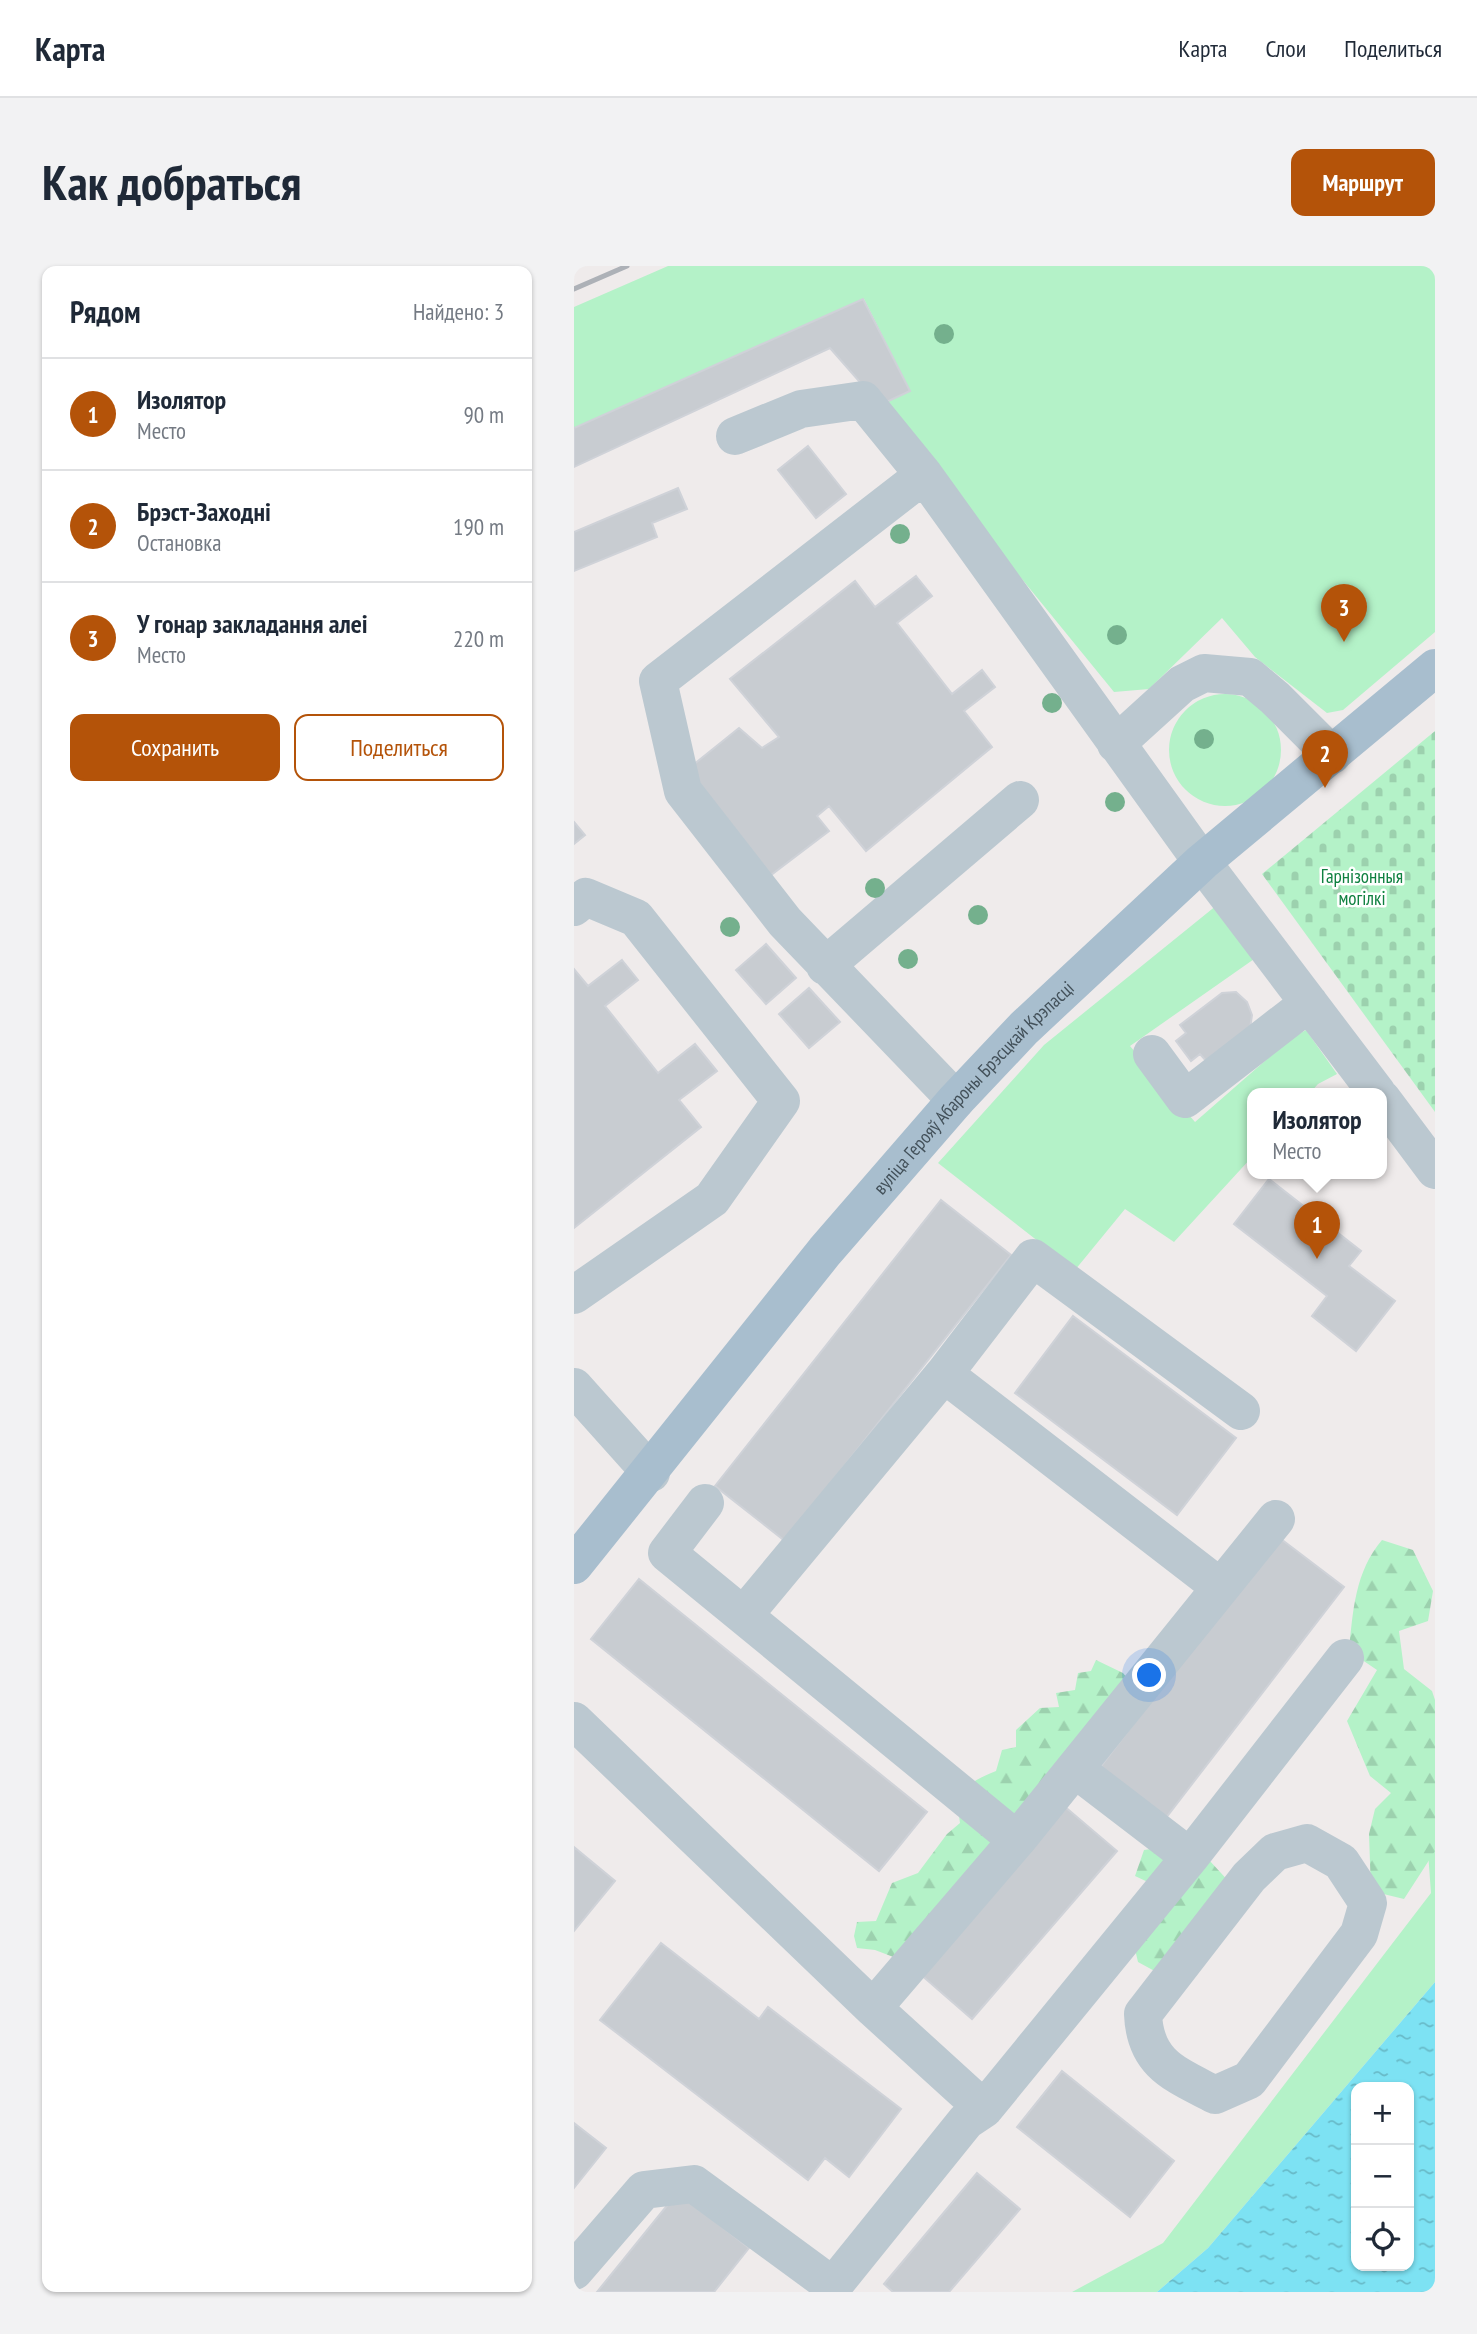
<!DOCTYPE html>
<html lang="ru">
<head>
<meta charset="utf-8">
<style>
	body { margin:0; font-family:"PT Sans Narrow",sans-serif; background:#f2f2f3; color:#1f2937 }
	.controls { position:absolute; right:21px; bottom:21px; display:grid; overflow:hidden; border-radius:14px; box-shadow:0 2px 5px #0004 }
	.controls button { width:63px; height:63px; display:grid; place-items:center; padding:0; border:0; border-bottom:2px solid #e0e1e3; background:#fff; color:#1f2937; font:35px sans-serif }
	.you { position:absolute; left:576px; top:1410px; width:24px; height:24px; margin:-18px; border:5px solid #fff; border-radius:50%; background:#1a73e8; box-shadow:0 0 0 10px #1a73e833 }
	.badge { display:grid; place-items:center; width:46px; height:46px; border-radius:50%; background:#b45309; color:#fff; font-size:23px; font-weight:700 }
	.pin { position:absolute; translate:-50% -58px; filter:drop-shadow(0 2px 4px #0008) }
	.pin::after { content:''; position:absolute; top:37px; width:24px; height:21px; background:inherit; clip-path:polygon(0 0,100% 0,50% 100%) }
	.popup { position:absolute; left:673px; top:822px; width:140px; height:91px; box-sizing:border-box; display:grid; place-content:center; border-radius:14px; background:#fff; filter:drop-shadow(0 2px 5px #0005); font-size:23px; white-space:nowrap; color:#747a83 }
	.popup b { font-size:26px; color:#1f2937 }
	.popup::after { content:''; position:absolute; left:50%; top:100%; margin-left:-14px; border:14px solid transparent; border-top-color:#fff }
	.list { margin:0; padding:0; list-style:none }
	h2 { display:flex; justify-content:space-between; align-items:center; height:91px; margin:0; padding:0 28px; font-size:30px }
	h2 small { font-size:23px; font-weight:400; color:#747a83 }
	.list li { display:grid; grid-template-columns:46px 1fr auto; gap:21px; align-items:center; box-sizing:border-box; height:112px; padding:0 28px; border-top:2px solid #e0e1e3 }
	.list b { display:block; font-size:26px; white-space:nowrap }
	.list p { margin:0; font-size:23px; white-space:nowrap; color:#747a83 }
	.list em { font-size:23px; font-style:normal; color:#747a83 }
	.actions { display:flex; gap:14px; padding:21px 28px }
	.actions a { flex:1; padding:16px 0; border:2px solid #b45309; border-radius:14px; text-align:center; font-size:24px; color:#b45309 }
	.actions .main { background:#b45309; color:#fff }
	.icon { flex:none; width:38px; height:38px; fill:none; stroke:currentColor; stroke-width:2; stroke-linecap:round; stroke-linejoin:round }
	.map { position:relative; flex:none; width:861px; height:2026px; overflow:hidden; border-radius:14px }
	header { display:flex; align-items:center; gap:42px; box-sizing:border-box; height:98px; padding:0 35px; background:#fff; border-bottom:2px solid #e0e1e3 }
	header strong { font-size:33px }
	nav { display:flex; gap:38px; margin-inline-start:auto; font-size:24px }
	.intro { display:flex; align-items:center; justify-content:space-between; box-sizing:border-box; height:168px; padding:0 42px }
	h1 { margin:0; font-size:49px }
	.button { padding:18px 32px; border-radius:14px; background:#b45309; color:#fff; font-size:24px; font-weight:700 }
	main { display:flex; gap:42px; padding:0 42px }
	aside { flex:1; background:#fff; border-radius:14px; box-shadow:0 2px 5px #0004 }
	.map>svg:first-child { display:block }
	.green { fill:#b4f2c8 }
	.forest { fill:url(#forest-firs) }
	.cemetery { fill:url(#cemetery-stones) }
	.water { fill:url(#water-ripples); fill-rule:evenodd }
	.building { fill:#c8ccd1; stroke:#cfd2d8; stroke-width:2 }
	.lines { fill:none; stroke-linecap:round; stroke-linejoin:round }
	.minor { stroke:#bbc8d0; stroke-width:38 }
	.major { stroke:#a8bece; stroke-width:38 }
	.rail { stroke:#adb1b7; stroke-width:5 }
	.tree { fill:#74b08d }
	.labels { text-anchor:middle; stroke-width:5; stroke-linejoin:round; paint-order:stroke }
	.park-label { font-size:19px; fill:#0f8040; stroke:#fff }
	.street-label { font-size:19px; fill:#43515a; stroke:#fff }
</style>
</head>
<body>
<header>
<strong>Карта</strong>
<nav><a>Карта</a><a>Слои</a><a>Поделиться</a></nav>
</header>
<div class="intro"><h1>Как добраться</h1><a class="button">Маршрут</a></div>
<main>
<aside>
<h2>Рядом<small>Найдено: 3</small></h2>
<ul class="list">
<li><span class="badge">1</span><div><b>Изолятор</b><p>Место</p></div><em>90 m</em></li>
<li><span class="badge">2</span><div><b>Брэст-Заходні</b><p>Остановка</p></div><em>190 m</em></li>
<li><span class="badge">3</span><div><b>У гонар закладання алеі</b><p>Место</p></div><em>220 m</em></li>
</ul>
<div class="actions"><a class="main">Сохранить</a><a>Поделиться</a></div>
</aside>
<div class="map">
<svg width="861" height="2026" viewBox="0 0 861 2026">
	<defs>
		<pattern id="forest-firs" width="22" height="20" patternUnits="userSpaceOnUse" patternTransform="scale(1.75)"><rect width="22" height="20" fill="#b4f2c8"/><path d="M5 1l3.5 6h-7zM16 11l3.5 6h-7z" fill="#9cd1ae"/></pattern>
		<pattern id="cemetery-stones" width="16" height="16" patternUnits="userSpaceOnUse" patternTransform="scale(1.75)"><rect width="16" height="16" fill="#b4f2c8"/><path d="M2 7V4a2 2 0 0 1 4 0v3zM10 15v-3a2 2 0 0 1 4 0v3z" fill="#9cd1ae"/></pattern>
		<pattern id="water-ripples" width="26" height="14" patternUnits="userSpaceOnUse" patternTransform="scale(1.75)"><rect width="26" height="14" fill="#7de2f3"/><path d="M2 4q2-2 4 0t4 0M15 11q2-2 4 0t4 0" fill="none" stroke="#68bac8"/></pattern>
	</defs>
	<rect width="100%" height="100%" fill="#efebeb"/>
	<path class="green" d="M94,0H861V366L769,444L753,447L681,391L648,352L575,423L540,426L306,139L336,125L290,33L0,162V41Z
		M595 484a56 56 0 1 1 112 0a56 56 0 1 1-112 0Z
		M643,639L683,691L556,780L621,856L716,773L732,764L763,808L744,818L736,827H678V891L600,976L551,943L501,1004L364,897L470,779Z
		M844,1449L861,1472V1716L634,1982L583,2026H498L589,1977L857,1627Z"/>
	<path class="forest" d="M808,1274L839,1284L859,1325L854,1355L825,1365L830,1403L858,1425L861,1434V1585L830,1633L797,1625L795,1568L801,1543L817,1527L796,1510L773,1455L803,1404L775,1385C779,1344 781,1306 808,1274Z
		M522,1394L549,1407L558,1418L322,1692L301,1684L283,1682L280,1670L283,1656L302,1655L318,1617L344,1607L373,1568L386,1557C381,1525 394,1516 422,1505L428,1484L442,1481V1464L466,1442L485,1441L482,1427L501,1424L504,1407L517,1405Z
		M584,1582L635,1594L658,1619L586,1708L564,1696L560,1679L593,1625L561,1610L570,1584Z"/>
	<path class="cemetery" d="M861,465V846L688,608Z"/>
	<path class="water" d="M861,1716V2026H583L634,1982ZM782,1821H835V2000H782Z"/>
	<path class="building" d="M289,33L336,125L306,139L256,82L0,201V162Z
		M234,180L272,228L242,252L204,204Z
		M104,222L113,243L78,257L83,271L0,305V266Z
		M342,310L358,330L323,357L378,428L408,404L421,421L390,445L418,481L292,585L255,540L243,550L255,565L197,609L114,503L165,462L188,482L205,471L156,413L281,315L301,341Z
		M0,556L11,569L0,578Z
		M192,678L222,712L192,738L162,704Z
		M48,694L64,714L31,740L84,807L121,778L143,805L105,834L127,861L0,962V703L14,720Z
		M235,722L266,756L235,782L205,748Z
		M662,726L673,736L678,749L676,763L633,796L626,788L617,795L602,775L612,767L606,759L648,727Z
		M695,913L787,985L775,1000L821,1035L782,1085L738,1050L753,1030L660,958Z
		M367,934L437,989L211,1275L141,1220Z
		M499,1050L662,1172L603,1249L441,1127Z
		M703,1270L770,1321L591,1553L525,1503Z
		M65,1313L353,1546L305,1605L17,1373Z
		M490,1540L543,1585L398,1753L346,1708Z
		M0,1581L41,1615L0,1665Z
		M87,1677L185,1753L194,1741L327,1843L275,1911L251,1892L234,1914L26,1754Z
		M488,1805L600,1895L556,1951L443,1861Z
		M0,1857L32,1882L0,1922Z
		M403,1907L446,1943L375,2026H319L310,2018Z
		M104,1926L175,1982L140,2026H23Z"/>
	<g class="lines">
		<path class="minor" d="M161,170L227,143L289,134L350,209L628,596L803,827
			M350,209L84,415L109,525L211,656L382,834
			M542,478L608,418L630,407L676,411L701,432L758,489
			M0,641L12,631L62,652L207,835L138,933L0,1029
			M251,700L446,534
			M578,788L611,833L735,737
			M808,833L861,904
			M370,1108L646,1321
			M0,1121L77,1207
			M131,1237L93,1287L443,1574
			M170,1349L370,1108L459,992L667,1145
			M0,1455L299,1742L410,1843L616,1591L771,1392
			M501,1503L616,1591
			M733,1577L767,1596L794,1637L785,1668L675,1814L641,1829C601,1808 571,1798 569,1748L675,1611L701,1586Z
			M299,1742L443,1574L702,1253
			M0,2005L70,1924L120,1918L259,2020L392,1855L410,1843"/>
		<path class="major" id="s1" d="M0,1299L251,985L382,834L450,762L628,596L861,402"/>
		<path class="rail" d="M0,23L53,0"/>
	</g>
	<g class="tree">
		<circle cx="370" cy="68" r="10"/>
		<circle cx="326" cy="268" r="10"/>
		<circle cx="543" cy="369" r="10"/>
		<circle cx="478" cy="437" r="10"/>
		<circle cx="630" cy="473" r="10"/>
		<circle cx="541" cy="536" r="10"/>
		<circle cx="301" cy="622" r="10"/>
		<circle cx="404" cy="649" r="10"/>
		<circle cx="156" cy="661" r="10"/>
		<circle cx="334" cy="693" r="10"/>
	</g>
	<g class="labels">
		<g class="park-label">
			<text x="788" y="617">Гарнізонныя<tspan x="788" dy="22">могілкі</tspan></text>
		</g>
		<g class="street-label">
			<text dy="7" stroke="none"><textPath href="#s1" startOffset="623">вуліца Герояў Абароны Брэсцкай Крэпасці</textPath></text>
		</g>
	</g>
</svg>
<div class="controls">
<button>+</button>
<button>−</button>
<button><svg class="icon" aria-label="locate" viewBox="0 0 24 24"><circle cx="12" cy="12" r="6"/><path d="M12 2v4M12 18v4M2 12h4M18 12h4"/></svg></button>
</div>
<div class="you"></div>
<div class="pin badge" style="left:743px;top:993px">1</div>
<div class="popup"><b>Изолятор</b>Место</div>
<div class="pin badge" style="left:751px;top:522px">2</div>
<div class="pin badge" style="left:770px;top:376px">3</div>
</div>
</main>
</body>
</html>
